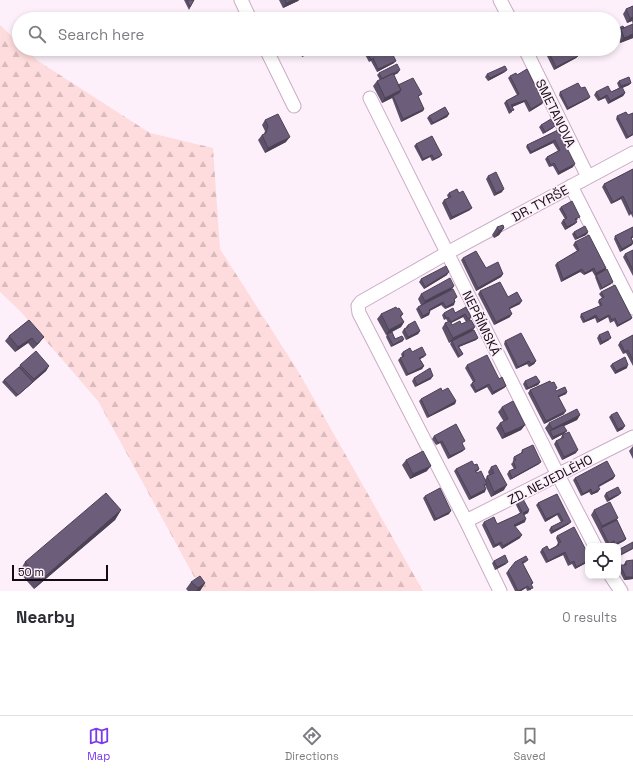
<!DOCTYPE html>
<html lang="en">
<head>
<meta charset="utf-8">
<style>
	body { margin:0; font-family:"Space Grotesk",sans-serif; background:#f2f2f3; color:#2b2b33 }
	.controls { position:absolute; right:12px; bottom:12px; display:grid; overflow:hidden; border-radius:8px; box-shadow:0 2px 6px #0003 }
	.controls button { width:36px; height:36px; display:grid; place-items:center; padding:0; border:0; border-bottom:1px solid #e1e1e2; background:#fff; color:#2b2b33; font:20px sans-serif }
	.scale { position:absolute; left:12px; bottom:10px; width:96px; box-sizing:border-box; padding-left:4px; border:2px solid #140a13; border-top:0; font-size:11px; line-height:14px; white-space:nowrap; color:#140a13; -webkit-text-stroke:3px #fdf0fb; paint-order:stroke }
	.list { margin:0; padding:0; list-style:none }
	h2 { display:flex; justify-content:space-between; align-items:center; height:52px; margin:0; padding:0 16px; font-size:17px }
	h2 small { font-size:13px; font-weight:400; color:#7c7c81 }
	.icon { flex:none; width:22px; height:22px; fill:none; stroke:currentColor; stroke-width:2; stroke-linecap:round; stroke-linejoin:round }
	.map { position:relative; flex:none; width:633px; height:591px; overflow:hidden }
	.search { position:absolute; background:#fff; box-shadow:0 2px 6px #0003; left:12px; right:12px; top:12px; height:44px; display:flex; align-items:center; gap:10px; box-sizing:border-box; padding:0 14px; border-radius:22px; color:#7c7c81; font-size:15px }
	.sheet { height:124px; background:#fff }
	nav { display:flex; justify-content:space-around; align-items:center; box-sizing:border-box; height:56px; border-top:1px solid #e1e1e2; background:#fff; font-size:11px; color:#7c7c81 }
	nav a { display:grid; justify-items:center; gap:2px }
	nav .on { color:#7c3aed }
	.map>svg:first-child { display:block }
	.forest { fill:url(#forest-firs) }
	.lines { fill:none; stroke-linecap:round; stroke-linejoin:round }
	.minor-casing { stroke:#c9acc5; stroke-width:15 }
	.minor { stroke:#fff; stroke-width:13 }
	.wall { fill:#5d5169 }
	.shaded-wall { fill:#4c4255 }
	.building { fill:#6c5e7a; stroke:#4c4255 }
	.labels { text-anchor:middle; stroke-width:3.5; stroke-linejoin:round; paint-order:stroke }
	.street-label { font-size:13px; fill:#140a13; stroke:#fdf0fb }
</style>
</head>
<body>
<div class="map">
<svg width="633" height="591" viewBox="0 0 633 591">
	<defs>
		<pattern id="forest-firs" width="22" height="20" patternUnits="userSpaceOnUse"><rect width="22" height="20" fill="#fedcdd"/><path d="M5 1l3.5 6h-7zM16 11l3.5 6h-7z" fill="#d9bbbd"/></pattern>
	</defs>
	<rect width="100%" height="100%" fill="#fdf0fb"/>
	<path class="forest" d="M0,25L19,43V49H26L38,61L150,133L213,148L220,249L298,371L423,591H202L98,401L21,312L0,292Z"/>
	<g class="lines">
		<g class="minor-casing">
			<path id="minor" d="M241,0L250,19
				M500,0L510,19
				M266,49L294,106
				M525,49L588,177
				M370,98L558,475L595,546
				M571,186L633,308
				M466,521L633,437
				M611,576L621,591
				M500,591L466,521L359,313L358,306L361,302L447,253L633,153"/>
		</g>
		<use href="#minor" class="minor"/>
	</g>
	<path class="wall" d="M184,0H194L189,10Z
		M279,0H299L298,1L283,8Z
		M633,6V38L620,43L617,34L614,35V30L624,28L633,25L632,21L627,23L623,14L626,9Z
		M299,49H317L302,57Z
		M362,49H390L394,63L377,72L371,61L369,62Z
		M545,49H574L578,56L576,58L554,70L544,50Z
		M505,72L488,81L485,77L487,74Z
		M379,73H398L394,75L398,85L422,94L418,97L424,109L423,111L401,122L392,98L382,103L373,86L377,81L380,80L377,75Z
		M517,75L543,102L542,104L529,112L524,102L512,107V112L509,114L504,103L506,101L517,95L508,78L510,76Z
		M619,81L631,83L629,85L622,88L625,93L623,96L608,104L605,98L598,101L594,95L596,92H611L619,88L617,83Z
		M581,88L590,97L588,99L567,110L559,95L560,92Z
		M449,114L447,117L431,125L427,118L429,116Z
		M617,116L633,135L626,139L616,119Z
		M265,120L286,142L265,153L258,140L262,135L264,134L265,131L262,125Z
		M541,125L553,128L543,134L539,127Z
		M558,130L573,167L558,175L553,166L549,167L545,159L547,157L558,151L553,143L530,154L526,147L527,145Z
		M416,144L440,157L432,161L430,157L422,161L414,146Z
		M633,169V218L631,214L629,216L621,199L611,204L602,187L604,184Z
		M488,176L502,192L494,196L486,179Z
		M449,193H459L470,210L450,220L442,203L444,200L448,198L447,195Z
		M561,207L578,219L576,221L575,224L565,230L561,223L563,220L565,219L559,209Z
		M497,227L504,228L499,235L494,238L492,235Z
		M633,227V238H631L633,242V243L632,245L620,252L614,239L615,236Z
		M574,232H588L586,235L575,240L572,234Z
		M575,242L606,268L605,270L611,284L600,290L595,277L596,275L595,276L592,271L584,275L580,272L561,282L555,265L557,263L577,251L573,245Z
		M633,250V276L623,257L625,254Z
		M463,258L486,268L503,274L501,277L476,291L461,260Z
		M447,275L424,289L419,282L421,279Z
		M452,290L457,297L454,300V305L445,309L441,305L430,311L429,315L421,319L416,309L418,307L421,305L418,299L421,294Z
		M480,291L508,297L520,304L510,309V317L494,325L478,294Z
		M601,292L632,318L630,320L617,327L614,321L610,323L608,317L597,323L595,318L583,323L580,317L581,314L600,306L598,302L599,300L602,298L599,294Z
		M466,307L471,317L470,320L466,322L463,317L451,323L452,325L461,324L473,331L478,338L476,340L459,347L463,354L461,356L458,358L450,344L451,342L449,343L442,328L445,323L448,322L446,319L444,320L442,315L444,313H455Z
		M397,309L403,314L401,317L404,322L401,327L392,332L395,339L403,341L391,347L386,337L387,334L386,335L377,319L381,314Z
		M29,320L40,342L33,349L28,343L15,352L5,341L9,336Z
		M408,325L420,331L418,334L406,340L402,332L404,329L406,328V327Z
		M599,335L609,340L600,345L597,338Z
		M633,335V366L626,353L623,354L618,345L620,342Z
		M505,341L536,361L534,364L529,367L527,364L516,369L504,344Z
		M403,352H412L424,357L420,359L424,366L422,369L406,376L398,360L400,358L402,357L401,354Z
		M612,364L627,368L615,374L610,366Z
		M20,365L49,366L46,371L16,397L2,382L4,380L19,367Z
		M467,365L499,379L506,386L504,388L492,395L487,387L475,393L470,385L473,382L465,368Z
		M414,378L431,379L415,387L412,381Z
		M525,381L540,382L538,385L526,390L523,384Z
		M530,390L555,391H556L567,392L566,394L559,397L564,414L544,424L528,393Z
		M442,391L456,401L455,404L427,418L419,401L421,399Z
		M502,407L525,425L521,430L502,439L496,428L500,423L504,422L498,412Z
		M580,415L577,420L564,426L565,433L552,440L545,428L549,423Z
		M611,415L623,429L617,432L609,417Z
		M562,435L576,453L562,460L554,444L556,441L561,439V438Z
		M434,436L463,444V451L448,459L440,443L436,445L432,439Z
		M633,446V459L629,451Z
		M522,450L539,464L510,480L507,474L509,471L514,469L511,464L514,461L513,459L514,457L521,453Z
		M406,460L427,471L410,479L402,465Z
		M474,465L479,469L478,471L476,472L477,473L485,480L487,476L489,475L488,472L491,467L504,490L491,497L485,485V492L469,500L454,471L456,469Z
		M615,476L613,479L599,487L598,492L591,495L589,492L581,496L573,480L575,478Z
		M606,493L619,495L607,502L604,496Z
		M557,494L569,524L551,534L549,530L551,527L561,522L557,515L545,522L536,505L538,503Z
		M425,496L449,514L434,521L423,498Z
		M517,502L529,510L528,513L524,515L525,522L515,527L520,538L502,549L499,545L493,548L482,525L484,522L497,524L517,515L520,513L516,505Z
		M121,510L115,520L34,589L19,572L25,562Z
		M594,510L617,520L626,539L624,541L615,546H613L612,544L608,546H607L591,515Z
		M557,536L588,554V562L575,569L572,564L568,566L563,555L546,563L540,552L542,549L549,550L556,546L558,543L556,538Z
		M494,561L506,564L495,570L492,563Z
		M626,561L633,579L624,580L618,568L620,565H624V564Z
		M526,562L523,564L533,583L531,585V590L527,591L526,588L521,591H515L506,573L508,571Z
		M191,582L205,583L200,591H188L186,589Z"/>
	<path class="shaded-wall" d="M294,0H299L298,1L283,8L286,3Z
		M633,17V19L632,21L627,23L630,18Z
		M619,31L617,34L614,35V33Z
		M633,34V38L620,43L624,38Z
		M311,49H317L302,57L305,52Z
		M578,56L576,58L554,70L556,67Z
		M396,61L394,63L377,72L378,69Z
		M400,70L398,73L381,82L382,79Z
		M507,70L505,72L488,81L490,78Z
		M631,83L629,85L620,89L621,86Z
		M401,90L398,95L393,96L392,98L382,103L385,98Z
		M625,93L623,96L608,104L610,101Z
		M607,95L605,98L598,101L600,99Z
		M590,97L588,99L567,110L568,108Z
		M526,100L524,102L510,108L511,105Z
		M543,102L542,104L529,112L531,109Z
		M424,109L423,111L401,122L403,119Z
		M449,114L447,117L431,125L433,123Z
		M555,126L553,128L543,134L545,132Z
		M633,134V135L626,139L628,137Z
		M290,137L286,142L265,153L268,148Z
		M555,140L553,143L530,154L531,152Z
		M432,155L430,157L422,161L423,159Z
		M442,155L440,157L432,161L434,159Z
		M575,164L573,167L558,175L559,172Z
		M504,189L502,192L494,196L496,193Z
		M623,196L621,199L611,204L613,202Z
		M472,208L470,210L450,220L452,217Z
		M577,222L575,224L565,230L567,227Z
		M504,228L499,235L494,238L499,231Z
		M588,232L586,235L575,240L577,238Z
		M633,243L632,245L620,252L622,249Z
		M594,268L592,271L584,275L585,273Z
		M606,268L605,271L595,276L596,273Z
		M582,269L580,272L561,282L563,279Z
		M449,272L447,275L424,289L425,287Z
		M503,274L501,277L476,291L478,288Z
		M613,282L611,284L600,290L602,288Z
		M454,286L451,291L422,306L425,301Z
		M522,301L520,304L507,310L509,308Z
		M443,302L441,305L427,312L429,310Z
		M455,302L454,305L445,309L446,307Z
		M430,312L429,315L421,319L423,316Z
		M465,314L463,317L449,324L451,322Z
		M512,314L510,317L494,325L496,322Z
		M596,315L595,318L583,323L585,321Z
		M609,315L608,317L597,323L599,320Z
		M632,318L630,320L617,327L618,325Z
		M404,322L401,327L386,335L389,330Z
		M475,327L472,332L452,341L449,343L453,338Z
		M420,331L418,334L406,340L408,337Z
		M44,337L40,342L33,349L37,344Z
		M32,338L28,343L15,352L18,347Z
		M478,338L476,340L456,348L458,346Z
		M611,338L609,340L600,345L602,342Z
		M404,339L403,341L391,347L393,345Z
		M426,355L424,357L418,360L419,358Z
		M529,361L527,364L516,369L518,367Z
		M536,361L534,364L529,367L531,364Z
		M628,365L627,368L615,374L616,371Z
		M49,366L46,371L16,397L18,395Z
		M424,366L422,369L406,376L408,374Z
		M433,376L431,379L415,387L417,385Z
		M540,382L538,385L526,390L528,388Z
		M489,384L487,387L475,393L476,391Z
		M506,386L504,388L492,395L493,392Z
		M567,392L566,394L557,398L558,396Z
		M456,401L455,404L427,418L429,416Z
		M566,411L564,414L544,424L546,421Z
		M580,415L577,420L551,432L550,431L552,429Z
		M525,425L521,430L502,439L505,434Z
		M625,426L623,429L617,432L618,429Z
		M567,431L565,433L552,440L553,437Z
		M442,441L440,443L436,445L438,443Z
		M465,449L463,451L448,459L450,456Z
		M578,450L576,453L562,460L564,457Z
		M541,462L539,464L510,480L512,478Z
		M431,466L427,471L410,479L413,474Z
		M615,476L613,479L596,488L598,486Z
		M507,485L504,490L491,497L494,492Z
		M486,489L485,492L469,500L471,497Z
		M591,489L589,492L581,496L583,494Z
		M600,489L598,492L591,495L592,493Z
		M621,493L619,495L607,502L609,499Z
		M121,510L115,520L34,589L41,580Z
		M529,510L528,513L522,516L523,513Z
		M451,511L449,514L434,521L436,519Z
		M559,513L557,515L545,522L546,519Z
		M618,518L615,523L601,528L602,526Z
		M526,519L525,522L512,528L514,525Z
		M571,522L569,524L551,534L553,531Z
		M522,535L520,538L502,549L503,546Z
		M626,539L624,541L614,546L615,544Z
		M614,541L612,544L607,546L609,544Z
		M501,542L499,545L493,548L495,545Z
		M633,548V549L618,557V556Z
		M565,552L563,555L546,563L548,561Z
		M528,560L526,562L520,565L522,562Z
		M588,561V562L575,569L576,567Z
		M508,562L506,564L495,570L497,567Z
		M626,577H633V579L624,580Z
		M205,583L200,591H196L198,588Z
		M528,586L526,588L521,591H518Z"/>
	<path class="building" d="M187,0H194L190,7Z
		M285,0H294L286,3Z
		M633,6V17L630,18L626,9Z
		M633,24V34L624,38L621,29Z
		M623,26L624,28L621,29L619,31L614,33V30Z
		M304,49H311L305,52Z
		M365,49H390L396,61L378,69L373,58L371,60Z
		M547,49H574L578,56L556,67Z
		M397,64L400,70L382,79L379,73Z
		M505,66L507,70L490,78L487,74Z
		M527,69L543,102L531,109L526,100L511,105L514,110L511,111L506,101L519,94L510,76L516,73L517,75Z
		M393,73L401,90L385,98L377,81Z
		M629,77L631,83L621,86L619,81Z
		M413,78L422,94L418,96L424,109L403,119L393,96L399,93L401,90L398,85Z
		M578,83L581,88L585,87L590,97L568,108L560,92Z
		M608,86L611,92L622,87L625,93L610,101L607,95L600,99L596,92Z
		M445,107L449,114L433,123L429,116Z
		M626,112L628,115L633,113V134L628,137L617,116Z
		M278,114L290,137L268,148L262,135L266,133L268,126L265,120Z
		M551,119L555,126L545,132L541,125Z
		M558,130L575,164L559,172L554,163L551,165L547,157L560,150L555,140L531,152L527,145Z
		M432,136L442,155L434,159L432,155L423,159L416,144Z
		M633,169V212L631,213L623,196L613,202L604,184Z
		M496,172L504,189L496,193L488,176Z
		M457,189L459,193L463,191L472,208L452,217L444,200L451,197L449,193Z
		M572,201L580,217L575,219L577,222L567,227L563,220L567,218L561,207Z
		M503,225L504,228L499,231L497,227Z
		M585,226L588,232L577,238L574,232Z
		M633,227V236L631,237L633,243L622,249L615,236Z
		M589,235L606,268L596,273L594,268L585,273L582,269L563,279L557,263L579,250L575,242Z
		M633,250V270L625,254Z
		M476,251L486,268L498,262L503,274L478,288L463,258Z
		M446,266L449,272L425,287L421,279Z
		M607,269L613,282L602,288L596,275Z
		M450,278L454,286L425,301L421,294Z
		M500,282L508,297L517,292L522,301L509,308L512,314L496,322L480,291Z
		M615,285L632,318L618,325L615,318L612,320L609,315L599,320L596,315L585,321L581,314L602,305L599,300L604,297L601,292Z
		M453,289L457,297L454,299L455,302L446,307L443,302L429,310L430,312L423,316L418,307Z
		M396,307L397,309L399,308L403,314L400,316L404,322L389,330L381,314Z
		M466,307L471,317L468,319L465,314L451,322L448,317L446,318L444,313L453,308L455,313Z
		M29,320L44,337L37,344L32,338L18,347L9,336Z
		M471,320L475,327L453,338L445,323L450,321L452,325L460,321L461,324Z
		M415,321L420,331L408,337L404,329L408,327V325Z
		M474,330L478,338L458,346L463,354L459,356L452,341Z
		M608,331L611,338L602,342L599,335Z
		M392,332L395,339L402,336L404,339L393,345L387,334Z
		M521,333L536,361L531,364L529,361L518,367L505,341Z
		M633,335V360L628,350L625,352L620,342Z
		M422,347L426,355L419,358L424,366L408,374L400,358L404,356L403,352L410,348L412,352Z
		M36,351L49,366L34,379L20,365Z
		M487,355L499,379L502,377L506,386L493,392L489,384L476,391L472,383L475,381L467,365Z
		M625,357L628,365L616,371L612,364Z
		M19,367L33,382L18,395L4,380Z
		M430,368L433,376L417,385L414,378Z
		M536,376L540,382L528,388L525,381Z
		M550,381L551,383L554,382L557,388L555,389L556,391L565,387L567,392L558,396L566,411L546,421L530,390Z
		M441,388L442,391L448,388L456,401L429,416L421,399Z
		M513,401L525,425L505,434L500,423L508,419L502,407Z
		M577,409L580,415L552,429L549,423Z
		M617,412L625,426L618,429L611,415Z
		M456,424L465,441L462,443L465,449L450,456L442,441L438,443L434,436Z
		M563,425L567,431L553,437L550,431Z
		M569,432L578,450L564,457L556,441L564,437L562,435Z
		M533,445L541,462L512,478L509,471L516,468L513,461L516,460L514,457L523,452L522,450Z
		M423,451L431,466L413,474L406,460Z
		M472,461L474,465L477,464L479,469L475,471L477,473L481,471L487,484L484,485L486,489L471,497L456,469Z
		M607,461L615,476L598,486L600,489L592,493L591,489L583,494L575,478Z
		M496,465L507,485L494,492L487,476L494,473L491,467Z
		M618,487L621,493L609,499L606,493Z
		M440,488L451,511L436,519L425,496Z
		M106,493L121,510L41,580L25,562Z
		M557,494L571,522L553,531L551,527L563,521L559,513L546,519L538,503Z
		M523,499L529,510L523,513L526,519L514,525L522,535L503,546L501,542L495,545L484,522L494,517L497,524L517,515L522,512L517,502Z
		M610,502L618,518L602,526L594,510Z
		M617,520L626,539L615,544L614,541L609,544L601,528Z
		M574,527L588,554V561L576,567L574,561L570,563L565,552L548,561L542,549L547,546L549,550L559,545L558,543L561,542L557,536Z
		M633,542V548L618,556V550Z
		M505,555L508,562L497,567L494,561Z
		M526,556L528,560L522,562L533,583L531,584L533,588L529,589L528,586L518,591L508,571L515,562Z
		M633,560V577H626L620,565H626V561Z
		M200,576L205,583L198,588L191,582Z"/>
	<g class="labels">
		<g class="street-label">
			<text transform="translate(556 113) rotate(64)" y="5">SMETANOVA</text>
			<text transform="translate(540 203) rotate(-28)" y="5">DR. TYRŠE</text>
			<text transform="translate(482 323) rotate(64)" y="5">NEPŘÍMSKÁ</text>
			<text transform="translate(550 479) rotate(-27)" y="5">ZD. NEJEDLÉHO</text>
		</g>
	</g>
</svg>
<div class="controls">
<button><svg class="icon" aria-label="locate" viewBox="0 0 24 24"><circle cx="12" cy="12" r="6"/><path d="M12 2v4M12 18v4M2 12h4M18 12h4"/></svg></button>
</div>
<div class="scale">50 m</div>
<div class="search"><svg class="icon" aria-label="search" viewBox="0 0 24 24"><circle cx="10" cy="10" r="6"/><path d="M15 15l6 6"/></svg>Search here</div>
</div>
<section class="sheet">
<h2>Nearby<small>0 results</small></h2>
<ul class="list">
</ul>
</section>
<nav>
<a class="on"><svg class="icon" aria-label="map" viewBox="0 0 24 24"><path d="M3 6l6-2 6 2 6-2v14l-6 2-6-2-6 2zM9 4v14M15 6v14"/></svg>Map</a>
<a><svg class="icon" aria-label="directions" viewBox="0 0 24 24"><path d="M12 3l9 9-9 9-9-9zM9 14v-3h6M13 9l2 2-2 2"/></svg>Directions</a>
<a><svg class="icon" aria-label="saved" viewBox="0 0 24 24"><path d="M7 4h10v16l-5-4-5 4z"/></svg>Saved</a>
</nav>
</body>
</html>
